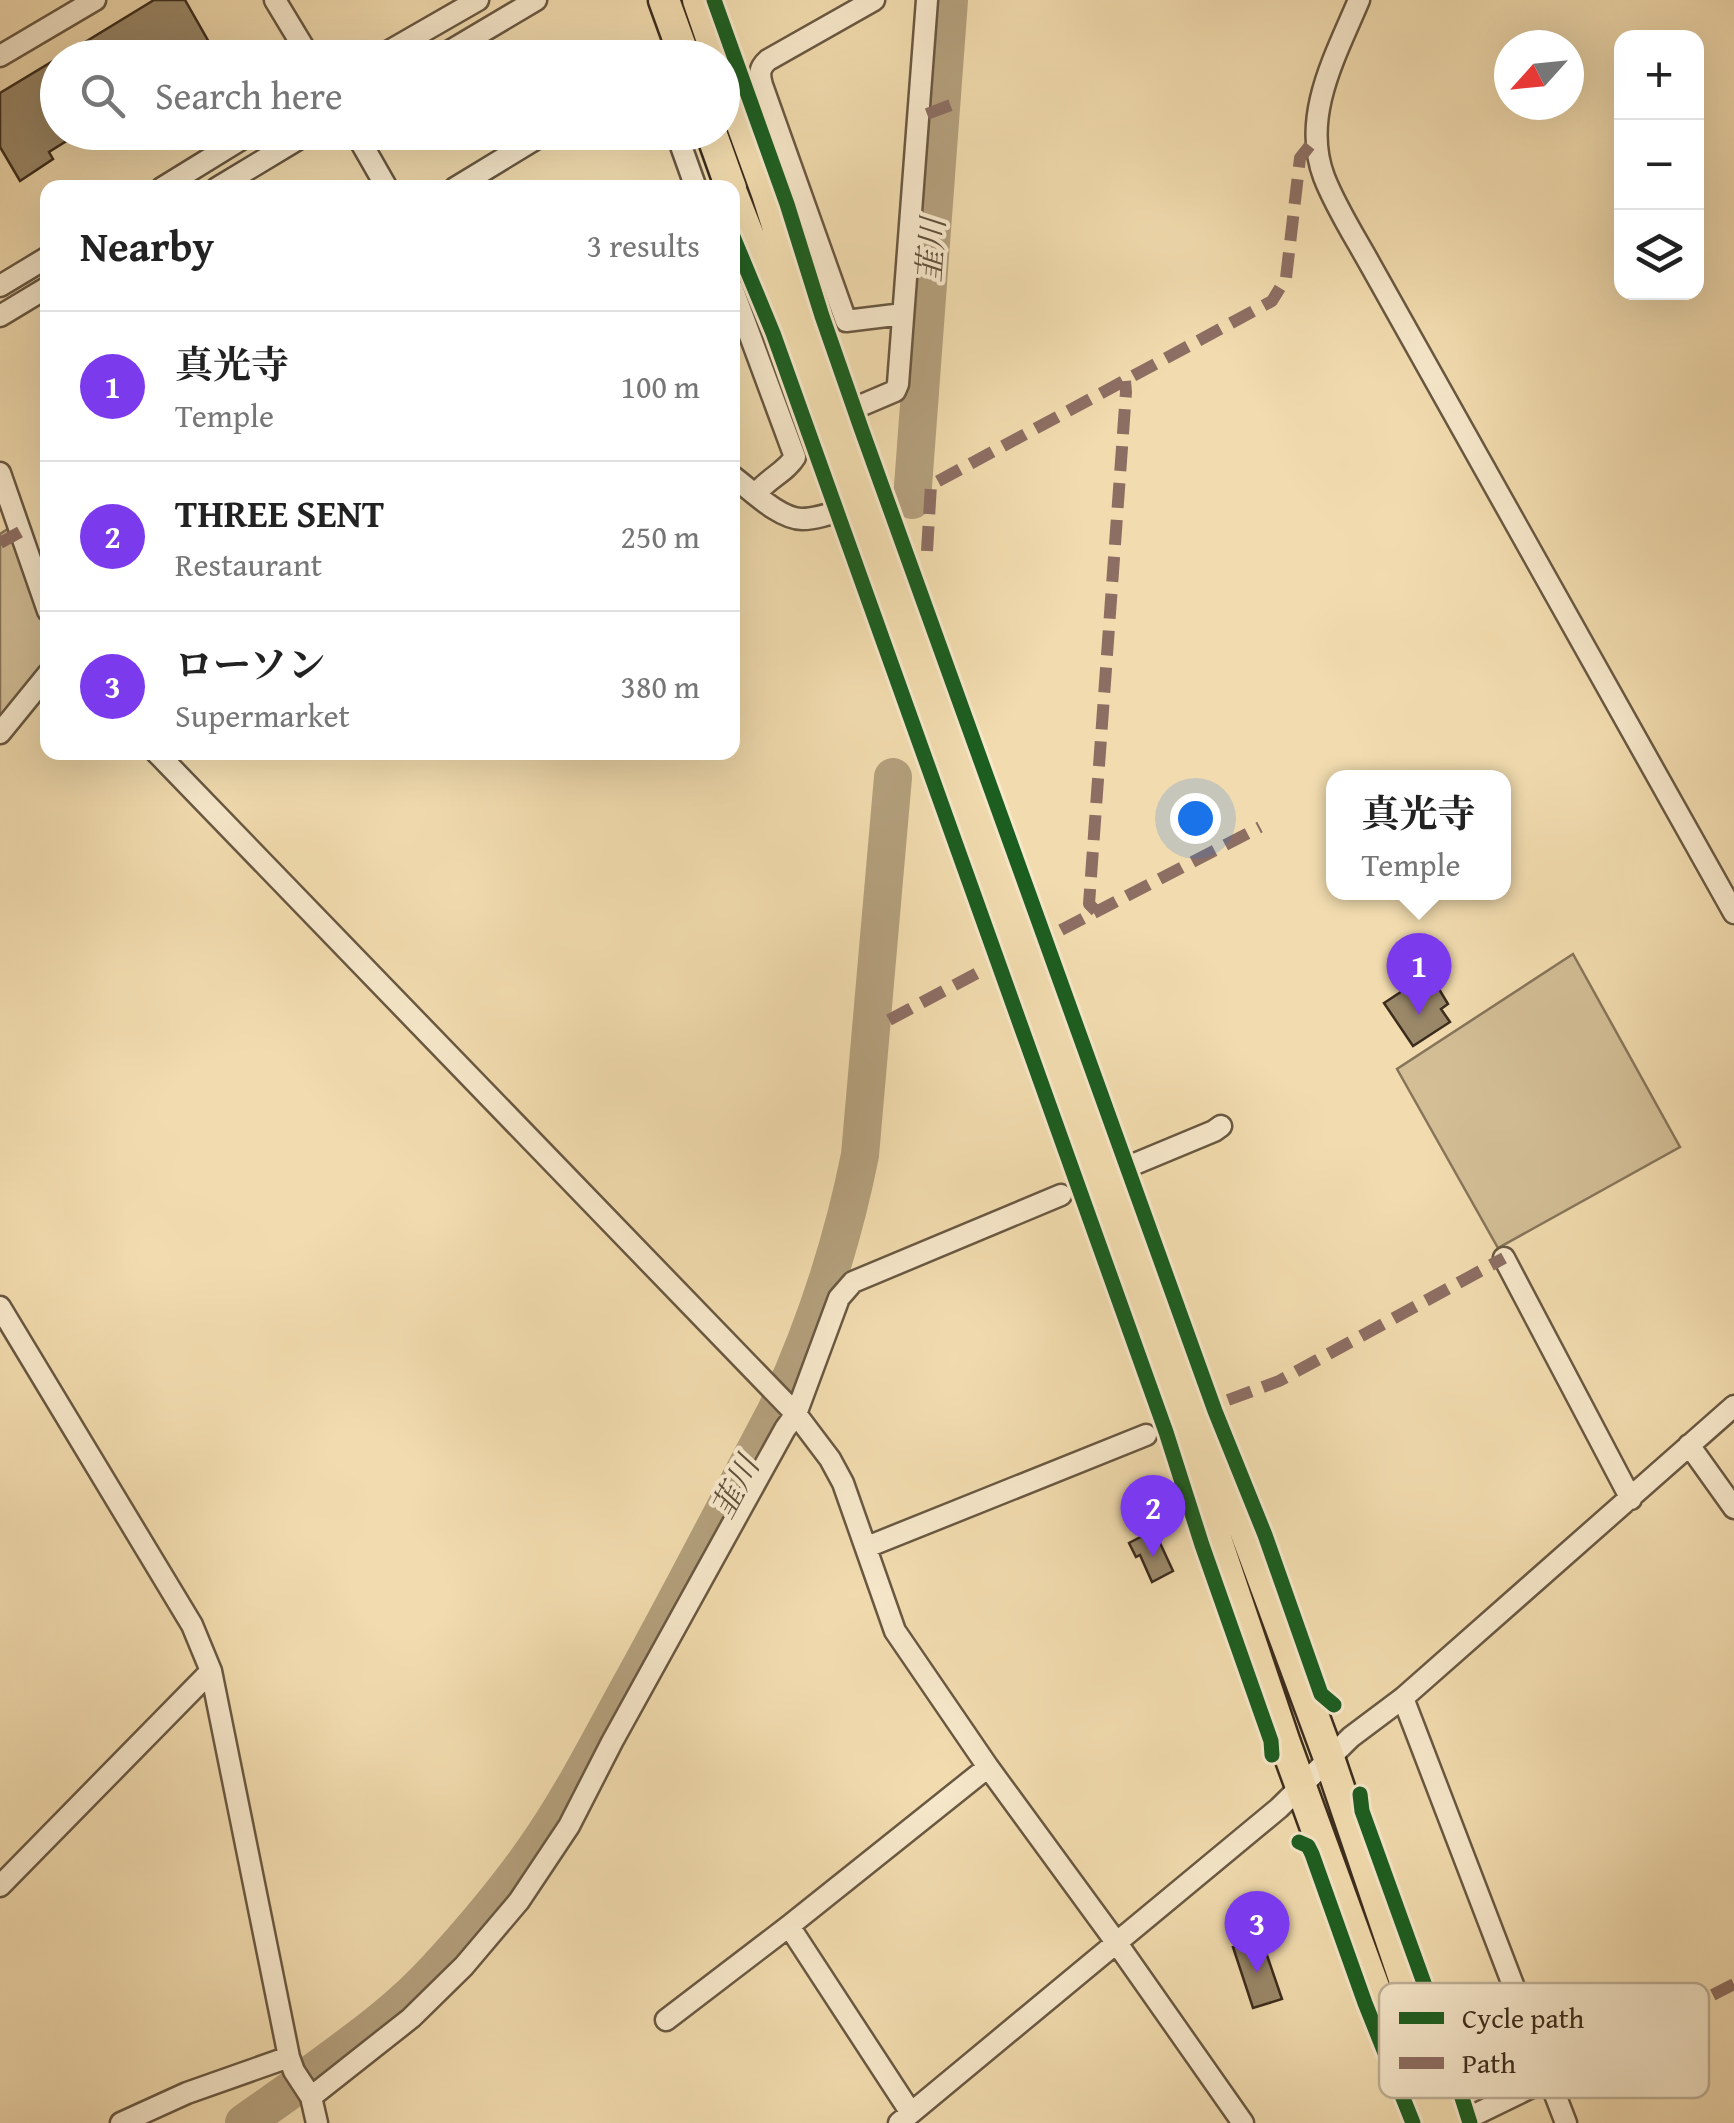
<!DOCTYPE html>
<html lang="en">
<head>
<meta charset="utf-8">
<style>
	body { margin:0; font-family:"Gentium Book Plus","Noto Serif JP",serif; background:#f2f2f2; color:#222 }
	.controls { position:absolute; right:30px; top:30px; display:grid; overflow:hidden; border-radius:20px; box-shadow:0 10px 40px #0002 }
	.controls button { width:90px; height:90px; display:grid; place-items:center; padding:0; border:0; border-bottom:2px solid #e0e0e0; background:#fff; color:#222; font:50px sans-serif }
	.compass { position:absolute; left:1494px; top:30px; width:90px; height:90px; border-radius:50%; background:#fff; box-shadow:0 10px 40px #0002; rotate:243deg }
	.you { position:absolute; left:1195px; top:818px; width:35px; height:35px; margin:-25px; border:8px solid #fff; border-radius:50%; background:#1a73e8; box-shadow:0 0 0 15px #1a73e833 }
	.badge { display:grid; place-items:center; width:65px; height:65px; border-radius:50%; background:#7c3aed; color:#fff; font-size:32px; font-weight:700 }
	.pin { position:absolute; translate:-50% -82px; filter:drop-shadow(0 2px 5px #0008) }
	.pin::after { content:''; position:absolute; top:52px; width:35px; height:30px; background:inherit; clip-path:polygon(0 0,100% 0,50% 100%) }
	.popup { position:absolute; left:1326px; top:770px; width:185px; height:130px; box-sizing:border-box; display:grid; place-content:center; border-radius:20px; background:#fff; filter:drop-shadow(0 2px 8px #0005); font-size:32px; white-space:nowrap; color:#767676 }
	.popup b { font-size:38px; color:#222 }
	.popup::after { content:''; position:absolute; left:50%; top:100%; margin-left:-20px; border:20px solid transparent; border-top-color:#fff }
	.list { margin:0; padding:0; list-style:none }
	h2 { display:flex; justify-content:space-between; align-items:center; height:130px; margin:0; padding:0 40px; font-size:42px }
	h2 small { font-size:32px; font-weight:400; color:#767676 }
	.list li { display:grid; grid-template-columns:65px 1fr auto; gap:30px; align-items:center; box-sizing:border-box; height:150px; padding:0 40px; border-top:2px solid #e0e0e0 }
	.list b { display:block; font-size:38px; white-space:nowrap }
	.list p { margin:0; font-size:32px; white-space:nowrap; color:#767676 }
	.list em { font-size:32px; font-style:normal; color:#767676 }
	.icon { flex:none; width:55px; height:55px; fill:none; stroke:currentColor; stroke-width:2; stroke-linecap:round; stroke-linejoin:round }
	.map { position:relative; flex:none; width:1734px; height:2123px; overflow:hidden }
	.search { position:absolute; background:#fff; box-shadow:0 10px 40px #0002; left:40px; top:40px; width:700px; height:110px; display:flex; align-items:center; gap:25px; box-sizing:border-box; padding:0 35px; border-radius:55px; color:#767676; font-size:38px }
	.panel { position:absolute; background:#fff; box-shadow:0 10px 40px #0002; left:40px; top:180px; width:700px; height:580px; border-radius:20px }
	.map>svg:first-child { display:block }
	.green { fill:#d3be96; stroke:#87755a; stroke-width:2.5 }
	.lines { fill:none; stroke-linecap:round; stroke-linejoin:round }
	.river { stroke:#b4a07d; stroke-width:38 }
	.building { fill:#9a8869; stroke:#3b2c1d; stroke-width:2.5 }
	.minor-casing { stroke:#695842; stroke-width:25 }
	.highway-casing { stroke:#3b2c1d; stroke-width:35 }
	.minor { stroke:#f7e8cb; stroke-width:20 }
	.highway { stroke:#f2dcaf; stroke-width:30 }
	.quiet { stroke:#8d6e63; stroke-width:12; stroke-dasharray:25 12; stroke-linecap:butt }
	.cycleway-casing { stroke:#f7e8cb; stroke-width:21 }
	.cycleway { stroke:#1b5e20; stroke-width:15 }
	.labels { text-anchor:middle; stroke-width:8; stroke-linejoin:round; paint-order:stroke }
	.water-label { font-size:32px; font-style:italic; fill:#5f4f3a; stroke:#f7e8cb }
	.key { fill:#f7e8cb; stroke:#bfb097; stroke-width:2.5 }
	.key-label { font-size:28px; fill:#3b2c1d }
</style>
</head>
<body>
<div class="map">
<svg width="1734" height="2123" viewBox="0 0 1734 2123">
	<rect width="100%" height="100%" fill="#f2dcaf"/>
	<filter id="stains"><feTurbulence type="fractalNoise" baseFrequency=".002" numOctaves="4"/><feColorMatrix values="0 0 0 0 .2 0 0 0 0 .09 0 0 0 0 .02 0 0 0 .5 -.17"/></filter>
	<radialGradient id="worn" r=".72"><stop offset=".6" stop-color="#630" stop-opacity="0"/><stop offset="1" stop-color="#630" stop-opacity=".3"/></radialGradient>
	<path class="green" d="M11,527L47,635V663L0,721V534Z
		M1573,954L1680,1147L1498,1248L1397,1069Z"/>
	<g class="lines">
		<path class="river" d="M912,500L949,0
			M308,2076C353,2043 399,2011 437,1969C471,1932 504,1893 533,1852C568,1803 596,1748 625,1695C677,1602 725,1507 775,1413C814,1330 842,1245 860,1155L893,777
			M244,2123L295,2087"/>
	</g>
	<path class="building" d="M154,0H185L218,58H59Z
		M58,58V132H81L49,152L53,159L20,181L0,147V93Z
		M1422,978L1429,989L1436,984L1448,1004L1441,1009L1450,1022L1413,1046L1384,1003Z
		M1154,1530L1173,1571L1152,1582L1140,1555L1136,1557L1129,1543Z
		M1261,1938L1282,1999L1253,2008L1233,1947Z"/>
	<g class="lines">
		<g class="minor-casing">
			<path id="minor" d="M275,0L310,58
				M874,0L768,60C759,68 759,74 762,85L846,321L903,314
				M1359,0C1336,55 1301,116 1324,177C1336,208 1355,237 1371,266L1734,913
				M0,56L95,0
				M377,58L478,0
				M438,58L536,0
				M355,132L387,188
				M676,132L696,188
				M162,188L253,132
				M217,188L310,132
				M455,188L547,132
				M0,286L48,257
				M732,287L795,457C786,472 767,479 756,494
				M0,316L48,287
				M841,414L895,391L898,384L927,0
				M0,473L48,611
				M732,476C750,489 779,519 802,519C818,519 835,512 850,507
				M0,733L48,674
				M156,752L796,1414L830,1459L843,1483L895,1631L988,1767L1116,1942L1243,2123
				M1113,1173L1214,1131L1221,1126
				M1504,1258L1631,1499
				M0,1307L192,1625L211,1671L289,2057L294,2071L311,2097L317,2123
				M1689,1445L1734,1508
				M867,1547L1146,1435
				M1403,1698L1566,2123
				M0,1886L211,1671
				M789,1926L911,2113
				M666,2020L789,1926L988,1767
				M311,2097L411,2018L464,1966L519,1901L569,1826L612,1742L785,1429L796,1414L839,1298L853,1282L1061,1195
				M121,2123L187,2093L289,2057
				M899,2123L1279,1808L1351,1737L1403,1698L1734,1406
				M1458,2123L1548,2079"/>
		</g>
		<g class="highway-casing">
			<path id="highway" d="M664,0L685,58
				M698,0L718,58
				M722,70L767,194L809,325L1035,948L1113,1173L1329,1758L1453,2123
				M711,132L731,188
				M732,193L796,356L1014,958L1177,1423L1285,1743L1378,1998L1428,2123"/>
		</g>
		<use href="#minor" class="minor"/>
		<use href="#highway" class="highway"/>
		<path class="quiet" d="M927,114L959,102
			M0,543L20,532
			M927,551L931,485L1272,301L1286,278L1300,158L1315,139
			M1096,911L1089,904L1126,392L1125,381
			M1061,930L1260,827
			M889,1020L981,971
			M1228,1400L1279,1381L1504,1258
			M1548,2079L1734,1984"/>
		<g class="cycleway-casing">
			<path id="cycleway" d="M714,0L787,204L822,316L861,428L1215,1411L1265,1535L1321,1694L1334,1705
				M732,234L773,333L1166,1432L1202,1545L1271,1741L1272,1755
				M1360,1794L1362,1811L1438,2022L1470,2123
				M1299,1842L1308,1846L1312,1854L1365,2003L1413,2123"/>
		</g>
		<use href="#cycleway" class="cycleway"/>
	</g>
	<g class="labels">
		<g class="water-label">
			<text transform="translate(931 250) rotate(-86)" y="11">韮川</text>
			<text transform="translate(735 1487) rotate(-62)" y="11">韮川</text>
		</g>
	</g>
	<rect x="1379" y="1983" width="330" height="115" rx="15" class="key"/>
	<rect x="1399" y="2012" width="45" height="12" fill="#1b5e20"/>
	<rect x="1399" y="2057" width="45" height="12" fill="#8d6e63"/>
	<g class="key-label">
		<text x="1462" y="2028">Cycle path</text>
		<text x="1462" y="2073">Path</text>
	</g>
	<rect width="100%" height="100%" filter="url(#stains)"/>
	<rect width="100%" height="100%" fill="url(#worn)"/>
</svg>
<div class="controls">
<button>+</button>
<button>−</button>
<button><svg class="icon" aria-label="layers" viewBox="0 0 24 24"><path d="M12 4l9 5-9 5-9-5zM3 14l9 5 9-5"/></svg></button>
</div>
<svg class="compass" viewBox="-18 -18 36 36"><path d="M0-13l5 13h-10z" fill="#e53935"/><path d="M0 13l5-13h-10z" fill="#767676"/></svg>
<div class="you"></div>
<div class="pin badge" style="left:1419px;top:1015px">1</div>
<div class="popup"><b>真光寺</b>Temple</div>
<div class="pin badge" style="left:1153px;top:1557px">2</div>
<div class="pin badge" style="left:1257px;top:1973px">3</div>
<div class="search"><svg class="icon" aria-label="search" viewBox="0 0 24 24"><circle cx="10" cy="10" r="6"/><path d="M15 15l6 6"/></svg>Search here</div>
<section class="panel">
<h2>Nearby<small>3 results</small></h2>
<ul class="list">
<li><span class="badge">1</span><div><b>真光寺</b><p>Temple</p></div><em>100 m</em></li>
<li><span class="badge">2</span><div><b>THREE SENT</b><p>Restaurant</p></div><em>250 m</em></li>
<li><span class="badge">3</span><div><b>ローソン</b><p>Supermarket</p></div><em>380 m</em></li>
</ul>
</section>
</div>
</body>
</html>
